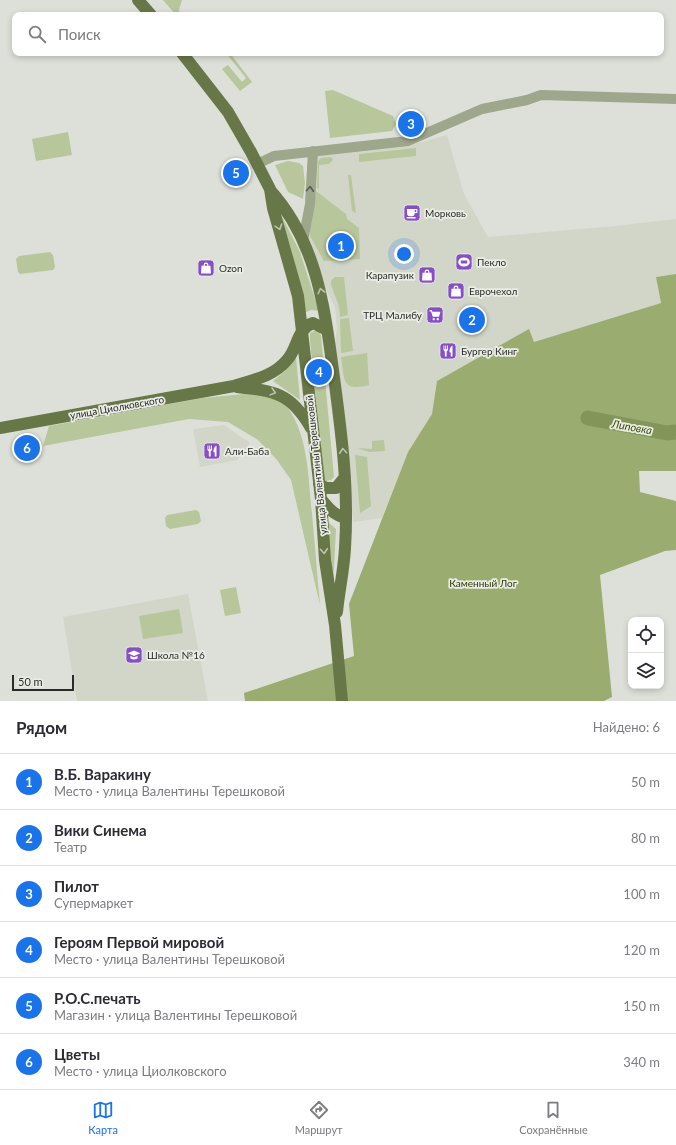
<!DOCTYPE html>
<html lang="ru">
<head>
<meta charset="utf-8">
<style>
	body { margin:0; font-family:Lato,sans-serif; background:#f2f2f3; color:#2b2b33 }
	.controls { position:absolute; right:12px; bottom:12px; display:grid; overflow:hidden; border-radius:8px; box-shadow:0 2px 6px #0003 }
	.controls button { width:36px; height:36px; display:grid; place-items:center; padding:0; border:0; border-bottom:1px solid #e1e1e2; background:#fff; color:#2b2b33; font:20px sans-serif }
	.scale { position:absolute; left:12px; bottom:10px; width:62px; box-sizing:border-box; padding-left:4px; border:2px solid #292b28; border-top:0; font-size:11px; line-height:14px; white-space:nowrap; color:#292b28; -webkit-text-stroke:3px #eaede5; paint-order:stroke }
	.you { position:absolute; left:404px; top:254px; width:14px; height:14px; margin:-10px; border:3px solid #fff; border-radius:50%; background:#1a73e8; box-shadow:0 0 0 6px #1a73e833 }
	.badge { display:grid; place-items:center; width:26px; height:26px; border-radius:50%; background:#1a73e8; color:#fff; font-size:13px; font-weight:700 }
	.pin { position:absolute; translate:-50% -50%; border:2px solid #fff; box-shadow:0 1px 4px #0006 }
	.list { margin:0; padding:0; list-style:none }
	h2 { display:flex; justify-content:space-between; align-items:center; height:52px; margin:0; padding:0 16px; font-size:17px }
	h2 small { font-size:13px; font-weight:400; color:#7c7c81 }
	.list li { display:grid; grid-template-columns:26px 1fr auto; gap:12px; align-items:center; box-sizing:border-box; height:56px; padding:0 16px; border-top:1px solid #e1e1e2 }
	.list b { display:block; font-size:15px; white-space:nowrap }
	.list p { margin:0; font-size:13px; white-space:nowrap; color:#7c7c81 }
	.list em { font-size:13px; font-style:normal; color:#7c7c81 }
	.icon { flex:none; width:22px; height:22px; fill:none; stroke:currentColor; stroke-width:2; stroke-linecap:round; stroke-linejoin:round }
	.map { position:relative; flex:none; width:676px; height:701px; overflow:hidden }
	.search { position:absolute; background:#fff; box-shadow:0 2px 6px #0003; left:12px; right:12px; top:12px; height:44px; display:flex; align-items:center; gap:10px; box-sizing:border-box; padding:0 14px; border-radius:8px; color:#7c7c81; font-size:15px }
	.sheet { height:388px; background:#fff }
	nav { display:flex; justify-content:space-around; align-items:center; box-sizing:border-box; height:56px; border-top:1px solid #e1e1e2; background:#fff; font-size:11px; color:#7c7c81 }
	nav a { display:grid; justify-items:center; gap:2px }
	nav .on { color:#1a73e8 }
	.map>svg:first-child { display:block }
	.built { fill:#d1d6c8 }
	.green { fill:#b8c69c }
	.forest { fill:#9aac70 }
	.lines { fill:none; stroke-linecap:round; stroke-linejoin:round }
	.river { stroke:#84955a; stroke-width:15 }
	.minor { stroke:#9ea68c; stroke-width:10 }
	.major { stroke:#687747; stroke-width:12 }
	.oneway { stroke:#585c50 }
	.oneway2 { stroke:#bcc4ae }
	.labels { text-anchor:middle; stroke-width:3.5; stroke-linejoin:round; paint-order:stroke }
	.poi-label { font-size:10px; fill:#292b28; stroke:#eaede5; text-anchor:start }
	.street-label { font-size:10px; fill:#292b28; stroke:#eaede5 }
	.park-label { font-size:10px; fill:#2b3607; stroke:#eaede5 }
	.water-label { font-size:11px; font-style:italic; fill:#3d4d06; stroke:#eaede5 }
</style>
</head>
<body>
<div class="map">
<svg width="676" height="701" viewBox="0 0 676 701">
	<rect width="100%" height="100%" fill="#dde0d8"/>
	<path class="built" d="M447,135L464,194L488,237L615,226L676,219V274L656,277L661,303L534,342L529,330L437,381L432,414L408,452L382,518L353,522L348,450L335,343L337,329L335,307L325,288L308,239L316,154L410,145Z
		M224,425L250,443L237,460L200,467L193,429Z
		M188,594L208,701H77L63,617Z"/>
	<path class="green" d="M163,0H182L179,10L181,15H176Z
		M226,53H230L252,82L240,91L222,69L228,65L242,82L246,78Z
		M333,90L393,116L396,124L392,131L330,138L325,91Z
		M68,132L72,155L36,161L32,139Z
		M416,148V156L359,162V154Z
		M331,157L333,160L329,164L319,165V189L317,188L318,161L321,158Z
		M288,161L299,163L303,166L305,183L303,199L288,192L275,165Z
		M348,175H351L356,213L352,211Z
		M316,191L346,214L347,219L359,228L360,259L324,261L310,236V223Z
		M277,207L300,252L319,311L311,310L304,313L291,249Z
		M50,252L53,255L55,267L53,270L20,274L18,272L16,259L19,256Z
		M335,277H344L348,315L340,317L339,306L331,285V281Z
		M349,318L353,351L341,353L340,319Z
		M314,331H319L321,336L334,477L331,480L326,481L324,478L310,341V333Z
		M367,353L369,385C341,392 345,380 341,357Z
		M296,357L300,400L273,381L285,371Z
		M244,394C260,394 278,394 288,408C309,438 308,479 312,514C315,544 317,575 320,605L291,480L277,460L258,440L228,422L189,419L43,446L49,426L203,398Z
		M384,440L385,451L369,452L357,448L372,449V441Z
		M355,455L367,457L371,506L360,513Z
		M196,510L199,512L201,521L198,524L170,529L166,526L165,518L167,515Z
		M325,519L336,529L333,586Z
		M236,587L241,613L225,616L220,590Z
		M179,609L183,633L143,639L139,616Z"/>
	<path class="forest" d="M676,274V471H639L640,492L676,501V550L665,551L600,575L612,697L604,701H245L244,693L354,656L349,604L408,452L432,414L437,381L529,329L534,342L661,303L656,277Z"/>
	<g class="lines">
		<path class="river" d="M588,418L667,433L676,432"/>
		<path class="minor" d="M257,164L274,156L408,141L482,109L527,100L541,95L676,99
			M303,241L310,204L313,151"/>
		<path class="major" d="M138,0L151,15
			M182,53L228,112L251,152L270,189L273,208L298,296L321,499L325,560L335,625L342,701
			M270,190C316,241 324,304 333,370C341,429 349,488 345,548C344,569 339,591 337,612
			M237,387C275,391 291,393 311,428
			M0,428L234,386C253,380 274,376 287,360C298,349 296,329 313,323L327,330
			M319,484L326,488H336L345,477
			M321,499C329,509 334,515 346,518"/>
	</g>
	<defs><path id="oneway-chevron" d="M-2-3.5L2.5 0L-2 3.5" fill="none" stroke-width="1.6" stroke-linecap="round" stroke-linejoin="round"/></defs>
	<use class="oneway" href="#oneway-chevron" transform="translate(310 189) rotate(-86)"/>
	<g class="oneway2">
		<use href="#oneway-chevron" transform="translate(279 227) rotate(72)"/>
		<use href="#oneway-chevron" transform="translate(321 291) rotate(-104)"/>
		<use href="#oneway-chevron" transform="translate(273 392) rotate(15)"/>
		<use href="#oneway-chevron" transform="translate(343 451) rotate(-95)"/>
		<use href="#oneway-chevron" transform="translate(324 551) rotate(86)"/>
	</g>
	<defs>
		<g id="cafe-square" transform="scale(0.9)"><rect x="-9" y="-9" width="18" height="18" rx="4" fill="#874fc6" stroke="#eaede5"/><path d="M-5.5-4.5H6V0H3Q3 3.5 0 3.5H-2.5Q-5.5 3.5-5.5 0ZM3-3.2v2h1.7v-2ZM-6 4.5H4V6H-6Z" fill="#fff"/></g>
		<g id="stadium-square" transform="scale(0.9)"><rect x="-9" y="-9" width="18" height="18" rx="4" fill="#874fc6" stroke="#eaede5"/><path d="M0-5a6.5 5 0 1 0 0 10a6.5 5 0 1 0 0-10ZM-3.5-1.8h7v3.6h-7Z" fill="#fff"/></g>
		<g id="shop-square" transform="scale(0.9)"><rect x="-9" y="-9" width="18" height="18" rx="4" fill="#874fc6" stroke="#eaede5"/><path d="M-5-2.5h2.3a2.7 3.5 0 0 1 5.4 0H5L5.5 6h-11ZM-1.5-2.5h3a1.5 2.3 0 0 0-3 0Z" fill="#fff"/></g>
		<g id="supermarket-square" transform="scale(0.9)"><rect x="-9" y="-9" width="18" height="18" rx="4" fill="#874fc6" stroke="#eaede5"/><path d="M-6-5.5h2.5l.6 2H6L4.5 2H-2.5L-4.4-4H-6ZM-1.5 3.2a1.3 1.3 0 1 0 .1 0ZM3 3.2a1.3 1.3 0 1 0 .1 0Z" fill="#fff"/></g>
		<g id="restaurant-square" transform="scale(0.9)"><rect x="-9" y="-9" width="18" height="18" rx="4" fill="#874fc6" stroke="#eaede5"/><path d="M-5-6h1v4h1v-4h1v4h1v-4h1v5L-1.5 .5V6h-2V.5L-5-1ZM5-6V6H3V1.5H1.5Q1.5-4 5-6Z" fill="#fff"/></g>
		<g id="school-square" transform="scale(0.9)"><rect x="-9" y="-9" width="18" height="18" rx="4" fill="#874fc6" stroke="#eaede5"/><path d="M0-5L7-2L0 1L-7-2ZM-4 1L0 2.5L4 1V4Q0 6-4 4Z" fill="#fff"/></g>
	</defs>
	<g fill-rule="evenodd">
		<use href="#cafe-square" x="412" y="213"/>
		<use href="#stadium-square" x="464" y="262"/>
		<use href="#shop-square" x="206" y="268"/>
		<use href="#shop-square" x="427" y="275"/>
		<use href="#shop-square" x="456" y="291"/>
		<use href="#supermarket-square" x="435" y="315"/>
		<use href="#restaurant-square" x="448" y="351"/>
		<use href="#restaurant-square" x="212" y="451"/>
		<use href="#school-square" x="134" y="655"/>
	</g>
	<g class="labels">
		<g class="poi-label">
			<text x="425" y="217">Морковь</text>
			<text x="477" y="266">Пекло</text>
			<text x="219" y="272">Ozon</text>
			<text x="414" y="279" text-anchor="end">Карапузик</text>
			<text x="469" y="295">Еврочехол</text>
			<text x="422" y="319" text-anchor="end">ТРЦ Малибу</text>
			<text x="461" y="355">Бургер Кинг</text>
			<text x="225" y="455">Али-Баба</text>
			<text x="147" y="659">Школа №16</text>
		</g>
		<g class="street-label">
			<text transform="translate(117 407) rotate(-10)" y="4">улица Циолковского</text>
			<text transform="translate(316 465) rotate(-96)" y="4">улица Валентины Терешковой</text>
		</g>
		<g class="park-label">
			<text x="483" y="587">Каменный Лог</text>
		</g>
		<g class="water-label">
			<text transform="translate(632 427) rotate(10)" y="4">Липовка</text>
		</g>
	</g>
</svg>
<div class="controls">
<button><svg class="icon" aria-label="locate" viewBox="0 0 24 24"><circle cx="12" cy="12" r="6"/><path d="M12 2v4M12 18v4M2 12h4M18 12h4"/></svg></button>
<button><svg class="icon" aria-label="layers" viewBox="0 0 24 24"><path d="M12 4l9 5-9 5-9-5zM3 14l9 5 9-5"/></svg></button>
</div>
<div class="scale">50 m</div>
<div class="you"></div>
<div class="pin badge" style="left:341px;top:246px">1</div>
<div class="pin badge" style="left:472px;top:320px">2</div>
<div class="pin badge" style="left:411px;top:124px">3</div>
<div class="pin badge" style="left:319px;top:372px">4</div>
<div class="pin badge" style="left:236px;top:173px">5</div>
<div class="pin badge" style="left:27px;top:448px">6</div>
<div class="search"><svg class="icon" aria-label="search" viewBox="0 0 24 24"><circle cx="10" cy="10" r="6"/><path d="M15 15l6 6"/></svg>Поиск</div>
</div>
<section class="sheet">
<h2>Рядом<small>Найдено: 6</small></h2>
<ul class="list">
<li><span class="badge">1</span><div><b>В.Б. Варакину</b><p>Место · улица Валентины Терешковой</p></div><em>50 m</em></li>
<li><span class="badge">2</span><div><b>Вики Синема</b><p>Театр</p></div><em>80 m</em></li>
<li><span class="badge">3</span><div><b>Пилот</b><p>Супермаркет</p></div><em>100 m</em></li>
<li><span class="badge">4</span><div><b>Героям Первой мировой</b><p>Место · улица Валентины Терешковой</p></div><em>120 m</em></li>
<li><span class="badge">5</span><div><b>Р.О.С.печать</b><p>Магазин · улица Валентины Терешковой</p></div><em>150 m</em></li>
<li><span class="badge">6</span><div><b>Цветы</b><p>Место · улица Циолковского</p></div><em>340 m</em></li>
</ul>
</section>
<nav>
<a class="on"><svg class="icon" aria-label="map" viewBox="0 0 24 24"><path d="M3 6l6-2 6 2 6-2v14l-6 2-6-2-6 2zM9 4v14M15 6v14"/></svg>Карта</a>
<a><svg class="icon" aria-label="directions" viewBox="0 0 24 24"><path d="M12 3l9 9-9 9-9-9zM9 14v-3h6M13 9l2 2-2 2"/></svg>Маршрут</a>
<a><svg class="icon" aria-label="saved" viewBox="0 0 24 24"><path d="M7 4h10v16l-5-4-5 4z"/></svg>Сохранённые</a>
</nav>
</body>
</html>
